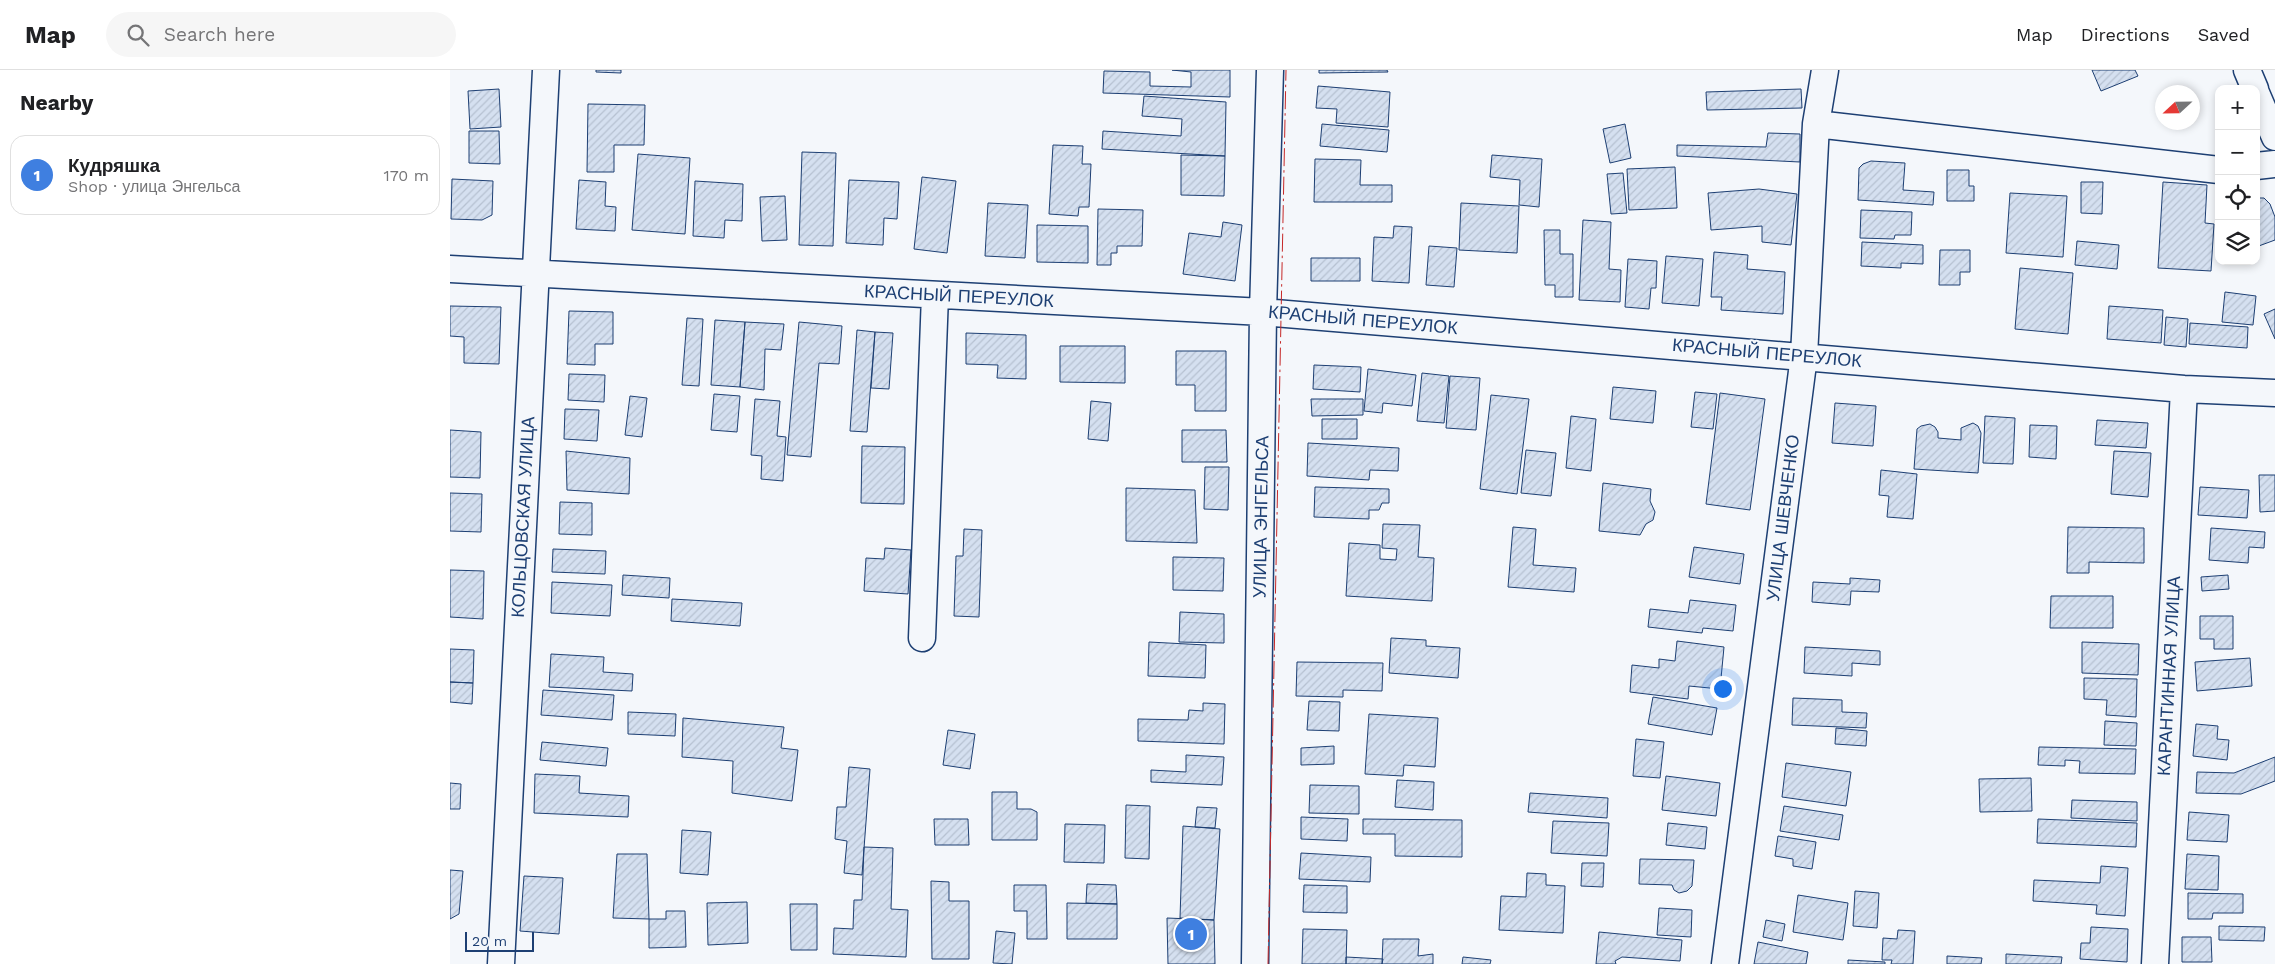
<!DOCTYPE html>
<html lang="en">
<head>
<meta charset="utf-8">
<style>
	body { margin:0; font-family:"Work Sans",sans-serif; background:#f6f6f6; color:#202124 }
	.controls { position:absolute; right:15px; top:15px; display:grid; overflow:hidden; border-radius:10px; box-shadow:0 2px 8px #0003 }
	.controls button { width:45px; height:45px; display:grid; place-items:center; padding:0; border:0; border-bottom:1px solid #e0e0e0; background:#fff; color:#202124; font:25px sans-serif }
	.compass { position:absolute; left:1705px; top:15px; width:45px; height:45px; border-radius:50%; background:#fff; box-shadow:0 2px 8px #0003; rotate:248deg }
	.scale { position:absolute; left:15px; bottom:12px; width:69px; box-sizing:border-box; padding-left:5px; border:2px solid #1d3f73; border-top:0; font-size:14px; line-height:18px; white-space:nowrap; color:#1d3f73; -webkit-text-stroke:4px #f4f7fb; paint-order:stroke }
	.you { position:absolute; left:1272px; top:618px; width:18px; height:18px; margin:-12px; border:4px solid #fff; border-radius:50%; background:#1a73e8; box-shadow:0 0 0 8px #1a73e833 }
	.badge { display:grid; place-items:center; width:32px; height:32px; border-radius:50%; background:#c62828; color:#fff; font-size:16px; font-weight:700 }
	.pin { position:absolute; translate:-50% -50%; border:2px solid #fff; box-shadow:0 1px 5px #0006 }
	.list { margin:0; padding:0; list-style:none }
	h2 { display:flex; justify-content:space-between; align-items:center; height:65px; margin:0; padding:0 20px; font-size:21px }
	h2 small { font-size:16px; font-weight:400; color:#757577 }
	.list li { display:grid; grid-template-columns:32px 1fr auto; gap:15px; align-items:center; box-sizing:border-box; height:80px; margin:0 10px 10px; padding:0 10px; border:1px solid #e0e0e0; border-radius:15px }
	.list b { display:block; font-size:19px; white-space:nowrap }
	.list p { margin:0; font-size:16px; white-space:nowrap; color:#757577 }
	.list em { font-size:16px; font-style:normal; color:#757577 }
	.icon { flex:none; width:28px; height:28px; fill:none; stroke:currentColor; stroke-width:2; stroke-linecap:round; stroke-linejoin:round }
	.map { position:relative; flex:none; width:1825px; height:894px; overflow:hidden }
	header { display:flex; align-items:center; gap:30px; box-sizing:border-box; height:70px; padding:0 25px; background:#fff; border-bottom:1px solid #e0e0e0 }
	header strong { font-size:24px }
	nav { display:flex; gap:28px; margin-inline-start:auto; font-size:18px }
	.search { width:350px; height:45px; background:#f6f6f6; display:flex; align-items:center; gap:12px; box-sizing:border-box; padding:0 18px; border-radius:28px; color:#757577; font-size:19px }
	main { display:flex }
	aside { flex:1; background:#fff }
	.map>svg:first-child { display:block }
	.building { fill:url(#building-hatch); stroke:#1d3f73 }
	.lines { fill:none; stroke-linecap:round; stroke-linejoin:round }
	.minor-casing { stroke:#1d3f73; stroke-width:29 }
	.minor { stroke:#f4f7fb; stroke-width:26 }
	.power { stroke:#c62828; stroke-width:1; stroke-dasharray:18 4 2.5 4; stroke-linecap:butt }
	.labels { text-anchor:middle; stroke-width:4; stroke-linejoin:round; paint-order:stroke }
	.street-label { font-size:18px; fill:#1d3f73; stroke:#f4f7fb }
</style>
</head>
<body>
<header>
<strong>Map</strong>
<div class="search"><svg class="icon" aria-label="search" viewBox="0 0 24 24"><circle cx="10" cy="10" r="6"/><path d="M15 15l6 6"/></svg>Search here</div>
<nav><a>Map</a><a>Directions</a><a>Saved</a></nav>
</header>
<main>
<aside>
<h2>Nearby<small></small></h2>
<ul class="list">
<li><span class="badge" style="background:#3f7fe0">1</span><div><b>Кудряшка</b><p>Shop · улица Энгельса</p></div><em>170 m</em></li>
</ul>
</aside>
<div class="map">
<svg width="1825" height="894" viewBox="0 0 1825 894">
	<defs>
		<pattern id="building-hatch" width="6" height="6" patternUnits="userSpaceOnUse" patternTransform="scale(1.25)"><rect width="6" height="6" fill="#d5e0f0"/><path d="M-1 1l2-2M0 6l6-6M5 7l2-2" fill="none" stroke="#b6c1d1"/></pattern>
	</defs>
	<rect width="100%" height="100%" fill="#f4f7fb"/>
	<path class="building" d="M146,0H171V3L146,2Z
		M722,0H780V27L653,23L654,1L700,2V16L741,17V2Z
		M869,0H937L938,2L869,3Z
		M1642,0H1685L1688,6L1651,21Z
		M868,16L940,22L938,57L886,53L887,39L866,38Z
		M49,19L51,57L20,59L18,21Z
		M1351,19L1352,38L1257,40L1256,22Z
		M694,26L776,32L775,86L652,79L653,61L731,66L732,49L692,46Z
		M138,34L195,35L194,75H164V102H137Z
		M872,54L939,60L937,82L870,76Z
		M1175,54L1181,88L1160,93L1153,59Z
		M19,61H49L50,94L19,93Z
		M1318,63L1350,64V92L1227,86V75L1316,77Z
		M603,75L633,76L632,94H641L639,137H629L628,146L599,144Z
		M352,82L386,83L383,176L349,175Z
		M188,84L240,88L235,164L182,160Z
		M731,85L775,86L774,126L731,125Z
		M1042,85L1092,89L1089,137L1069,135L1070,110L1040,107Z
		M865,89L911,90L910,115H942V132H864Z
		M1421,91L1455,93L1453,120L1484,122L1483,135L1408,130L1409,98L1413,94Z
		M1225,97L1227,138L1179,140L1177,99Z
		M1497,100H1519V116H1524V131H1497Z
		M1173,103L1177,143L1161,144L1157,104Z
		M472,107L506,111L497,183L464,179Z
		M2,109L43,111L42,145L32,150L1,149Z
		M129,110L156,112L155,136L166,137L165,161L126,159Z
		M399,110L449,112L447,149L434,148L433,175L396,173Z
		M245,111L293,114L292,151L275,150L274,168L243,166Z
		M1631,112H1653L1652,144L1631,143Z
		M1713,112L1757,115L1755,153L1764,154L1761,201L1708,198Z
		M1309,119L1347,124L1341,175L1312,172V156L1261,160L1258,123Z
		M1560,123L1617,126L1613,187L1556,183Z
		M335,126L337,170L312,171L310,127Z
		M1806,128H1814L1820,134L1825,147V170L1806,177Z
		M538,133L578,135L575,188L535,186Z
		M1011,133L1069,136L1067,183L1009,180Z
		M648,139L693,140L692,176H667V183H661V195H647Z
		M1411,140L1462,142L1461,165H1445L1444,169L1410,168Z
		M1133,150L1161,152L1159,199L1171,200L1170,232L1129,230Z
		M773,152L792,155L785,211L733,204L739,163L771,167Z
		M587,155L638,156V193L587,192Z
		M944,156L962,157L959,213L922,211L924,167L943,168Z
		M1094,160H1110V184H1123V227H1105V215H1095Z
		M1627,171L1669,175L1667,199L1625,195Z
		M1412,172L1473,175V194L1451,193V198L1411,196Z
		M979,176L1007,178L1004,217L976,215Z
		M1490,180H1520V202H1510V215H1489Z
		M1264,182L1298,185L1297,199L1335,202L1333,244L1271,240L1272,227H1261Z
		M1216,186L1253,189L1249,236L1212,233Z
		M861,188H910V211H861Z
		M1178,189L1207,191L1206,218H1201L1199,239L1175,237Z
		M1570,198L1623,203L1618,264L1565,259Z
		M1775,222L1806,226L1803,255L1772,252Z
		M0,236L51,237L49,294L14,293V267L0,266Z
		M1659,236L1713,240L1711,273L1657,269Z
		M1825,239V269L1814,244Z
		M119,241L163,242V274H145V295L117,294Z
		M1716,247L1738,249L1736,277L1714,275Z
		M237,248L253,249L249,316L232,315Z
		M265,250L295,252L290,317L261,315Z
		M295,252L334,254L331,280L315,279L314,320L290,317Z
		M349,252L392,256L389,294L369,293L361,387L337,385Z
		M1740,253L1798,257L1797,278L1739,274Z
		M407,260L425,262L417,362L400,361Z
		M425,262L443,263L439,319L421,318Z
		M516,263L576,265V309L547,308L548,295L516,294Z
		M610,276H675V313L610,312Z
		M726,281H776V341H745V315H726Z
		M864,295L911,297L910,322L863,319Z
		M918,299L966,305L962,336L933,333L932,343L914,341Z
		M972,303L999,306L994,353L967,351Z
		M119,304L155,305L154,332L118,330Z
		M1000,306L1030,308L1026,360L996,358Z
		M1163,317L1206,321L1203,353L1160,349Z
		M1245,322L1267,324L1263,359L1241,357Z
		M1270,323L1315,329L1300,440L1256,434Z
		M264,324L290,326L287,362L261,360Z
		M1041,325L1079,329L1067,424L1030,419Z
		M180,326L197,328L192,367L175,365Z
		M305,329L330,331L327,366L336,367L333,411L311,409L312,386L301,385Z
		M861,329H913V345L862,346Z
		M641,331L661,333L658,371L638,369Z
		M1385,333L1426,336L1423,376L1382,373Z
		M115,339L149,340L147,371L114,369Z
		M1121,346L1146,349L1141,401L1116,398Z
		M1535,346L1565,348L1563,394L1533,393Z
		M872,349H907V369H872Z
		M1647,350L1698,353L1696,378L1645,375Z
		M1523,353L1528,356L1531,363L1528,403L1464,399L1467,359L1471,356L1480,354L1485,357L1488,362V368L1511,370V358Z
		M1580,355L1607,356L1606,389L1579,387Z
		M0,360L31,362L30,408L0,407Z
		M732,360H776L777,392H732Z
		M858,373L949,378L948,401L920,400L919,410L857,406Z
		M412,376L455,377L454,434L411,433Z
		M1076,380L1106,383L1101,426L1071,423Z
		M116,381L180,388L179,424L117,420Z
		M1664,381L1701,383L1698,427L1661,424Z
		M755,397H779L778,440L754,439Z
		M1431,400L1467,404L1463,449L1437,447L1439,426L1429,425Z
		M1809,405H1825V441L1810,442Z
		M1153,413L1201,419L1200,431L1205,442L1203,450L1196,454L1190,465L1149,461Z
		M865,417L939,419V433H932L929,440H919V449L864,447Z
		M1750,417L1799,420L1797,448L1748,445Z
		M676,418L745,420L747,473L676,471Z
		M0,423L32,424L31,462L0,461Z
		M110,432L142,433V465L109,464Z
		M933,454L970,455L968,487L984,488L982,531L896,526L899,473L930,475V489L946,490L947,479L932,478Z
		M1063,457L1086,459L1083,495L1126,498L1124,522L1058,517Z
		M1618,457L1694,458V493L1639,492V503H1617Z
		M1761,458L1815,462L1814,478L1799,477L1798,493L1759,490Z
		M514,459L532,460L529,547L504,546L506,486H513Z
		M1244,477L1294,484L1290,514L1239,507Z
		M435,478L461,480L458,524L414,521L416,488L434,489Z
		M103,479L156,481L155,504L102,502Z
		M723,487L774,488L773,521L723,520Z
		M0,500L34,501L33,549L0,547Z
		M173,505L220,508L219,528L172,525Z
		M1778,505L1779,519L1752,521L1751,507Z
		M1400,508L1430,510L1429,522L1401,521L1400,535L1362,532L1363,512L1400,514Z
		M102,512L162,515L160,546L101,543Z
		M1601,526H1663V558H1600Z
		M222,529L292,533L290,556L221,551Z
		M1240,530L1286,535L1283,561L1253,558L1252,563L1198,557L1200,539L1238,543Z
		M730,542L774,544V573L729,572Z
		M1750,546H1783V579H1764V569H1750Z
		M941,568L976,570V576L1010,578L1008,608L939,603Z
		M1227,571L1274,577L1270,619L1239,616L1238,629L1180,622L1182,595L1209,598V589L1225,591Z
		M699,572L756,575L755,608L698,606Z
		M1632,572L1689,574L1688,605L1632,603Z
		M1355,577L1430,581V595L1402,593V606L1354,603Z
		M0,579L24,580L23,613L0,612Z
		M101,584L154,587L153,602L183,604L182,621L99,617Z
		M1800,588L1802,616L1747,621L1745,592Z
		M847,592L933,593L932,621L893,620V627L846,626Z
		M1634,608L1687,609L1686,647L1656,645L1657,630L1634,629Z
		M0,612L23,613L22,634L0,632Z
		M93,620L164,625L162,650L91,645Z
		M1203,627L1267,638L1262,665L1198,654Z
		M1343,628L1392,630V642L1417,643L1416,658L1342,655Z
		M859,631L890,632L889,661L857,660Z
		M753,633L775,634L774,674L688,671V649L738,650L739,640L753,641Z
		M178,642L226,644L225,666L178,664Z
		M919,644L988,648L985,697L954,695L953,706L915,704Z
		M233,648L334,657L331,678L348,680L342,731L282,723L283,691L232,687Z
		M1655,651L1687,653L1686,676L1654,675Z
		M1746,654L1768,656L1767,669L1779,670L1777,690L1743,686Z
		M1386,658L1417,661L1416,676L1385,674Z
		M498,660L525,664L520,699L493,695Z
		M1186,669L1214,672L1210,708L1183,706Z
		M92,672L158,678L156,696L90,690Z
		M884,676V694L851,695V678Z
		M1589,677L1686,679L1685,704L1629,703L1630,691L1615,690V696L1588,695Z
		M736,685L774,687L772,715L701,712V700L736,702Z
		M1825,687V711L1791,724L1746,723L1747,702L1784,703Z
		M1336,693L1401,702L1396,736L1332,727Z
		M399,697L420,699L412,805L394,803L397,771L385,769L387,737H396Z
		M85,704L130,706L129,723L179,726L178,747L84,743Z
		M1216,706L1270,713L1266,746L1212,740Z
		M1581,708L1582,741L1530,742L1529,709Z
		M947,710L984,712L983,740L945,737Z
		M0,713L11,714L10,739H0Z
		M860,715L909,716V744L859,743Z
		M542,722H567V739H581L587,742V770H542Z
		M1080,723L1158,728L1157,748L1078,742Z
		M1622,730L1687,732V751L1621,748Z
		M676,735L700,736L699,789L675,788Z
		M1334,736L1393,745L1389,770L1330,761Z
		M747,737L767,738L765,758L745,757Z
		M1739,742L1779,745L1777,772L1737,770Z
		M851,747L898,749L897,771L851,769Z
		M484,749H518L519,775H485Z
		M913,749L1012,750V787L945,786V764H913Z
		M1588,749L1687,753L1686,777L1587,773Z
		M1103,751L1159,753L1157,786L1101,783Z
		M1218,753L1257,757L1255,779L1216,775Z
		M615,754L655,755L654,793L614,792Z
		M733,756L770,759L764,850L730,848Z
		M232,760L261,762L258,805L230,803Z
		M1328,766L1366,772L1362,799L1343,796V789L1325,786Z
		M414,777L443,778L441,839L458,840L456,887L383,884L384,858L403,859L404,830H412Z
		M851,783L921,787L920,812L849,809Z
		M167,784H197L199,849L163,848Z
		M1737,784L1769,786L1768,820L1735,819Z
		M1190,789L1244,790L1242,816L1237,821L1229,823L1224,820L1222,815L1189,814Z
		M1132,793H1154L1153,817L1131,816Z
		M1651,796L1678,798L1675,846L1646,844L1647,835L1583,831L1584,810L1650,813Z
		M0,800L13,801L9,844L0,849Z
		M1077,803L1096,804V815L1115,816L1113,863L1049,860L1051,826L1076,827Z
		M74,806L113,808L109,864L70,861Z
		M481,811L499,812V831H519V889H482Z
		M637,814L666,815L667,834L636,833Z
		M564,815H596L597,869H577V841H564Z
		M854,815L897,816V843L853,842Z
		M1405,821L1429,823L1427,858L1403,856Z
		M1738,823L1793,824V843H1763L1762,849H1738Z
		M1348,825L1398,833L1393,870L1343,862Z
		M297,832L298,873L258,875L257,833Z
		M617,833L667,834V869H617Z
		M340,834H367V880H341Z
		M1209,838L1242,840L1241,867L1207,865Z
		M216,841H235L236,877L199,878V849H216Z
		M717,848L764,850L765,894H718Z
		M1316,850L1335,854L1332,871L1313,867Z
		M1769,856L1815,857L1814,871L1769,870Z
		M1641,857L1678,859L1677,892L1630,889L1631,873H1640Z
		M853,859L897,860L896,894H852Z
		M1448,860L1465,861L1463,894H1441L1442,890H1432L1433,868L1447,869Z
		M546,861L565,863L562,894L543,893Z
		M1149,862L1232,870L1230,891L1172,887L1165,891L1166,894H1146Z
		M1732,867H1761L1762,892H1732Z
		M933,869H969L968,886L983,884V894H932Z
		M1308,872L1358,882L1356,894H1304Z
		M1556,884L1612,887L1611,894H1556Z
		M1497,886L1532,888L1531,894H1497Z
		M896,887L933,889L932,894H896Z
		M1013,887L1041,890L1040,894H1012Z
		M1398,890L1435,892V894H1398Z"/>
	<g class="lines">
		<g class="minor-casing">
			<path id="minor" d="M1797,0L1805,19
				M1806,23L1825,67
				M1366,54L1769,100
				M1806,96L1825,94
				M0,199L813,242L1734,319L1825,323
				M472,568L485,225
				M51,894L96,0
				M805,894L813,242L820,0
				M1275,894L1354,286L1366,54L1375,0
				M1705,894L1734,319"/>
		</g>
		<use href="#minor" class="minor"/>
		<path class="power" d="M818,894L836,0"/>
	</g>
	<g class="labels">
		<g class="street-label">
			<text transform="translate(509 226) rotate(3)" y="6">КРАСНЫЙ ПЕРЕУЛОК</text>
			<text transform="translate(913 250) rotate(5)" y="6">КРАСНЫЙ ПЕРЕУЛОК</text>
			<text transform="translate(1317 283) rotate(5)" y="6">КРАСНЫЙ ПЕРЕУЛОК</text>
			<text transform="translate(73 447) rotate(-87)" y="6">КОЛЬЦОВСКАЯ УЛИЦА</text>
			<text transform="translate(811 447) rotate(-89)" y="6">УЛИЦА ЭНГЕЛЬСА</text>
			<text transform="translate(1333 448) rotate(-83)" y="6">УЛИЦА ШЕВЧЕНКО</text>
			<text transform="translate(1719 606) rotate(-87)" y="6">КАРАНТИННАЯ УЛИЦА</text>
		</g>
	</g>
</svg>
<div class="controls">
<button>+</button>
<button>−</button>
<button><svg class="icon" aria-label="locate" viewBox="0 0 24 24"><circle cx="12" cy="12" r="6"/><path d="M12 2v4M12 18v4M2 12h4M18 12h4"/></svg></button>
<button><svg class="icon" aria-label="layers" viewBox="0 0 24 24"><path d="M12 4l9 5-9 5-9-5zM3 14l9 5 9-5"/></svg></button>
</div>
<svg class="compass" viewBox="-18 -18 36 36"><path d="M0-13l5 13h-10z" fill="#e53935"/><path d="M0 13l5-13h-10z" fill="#757577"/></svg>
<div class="scale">20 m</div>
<div class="you"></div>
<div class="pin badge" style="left:741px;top:864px;background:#3f7fe0">1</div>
</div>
</main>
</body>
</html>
